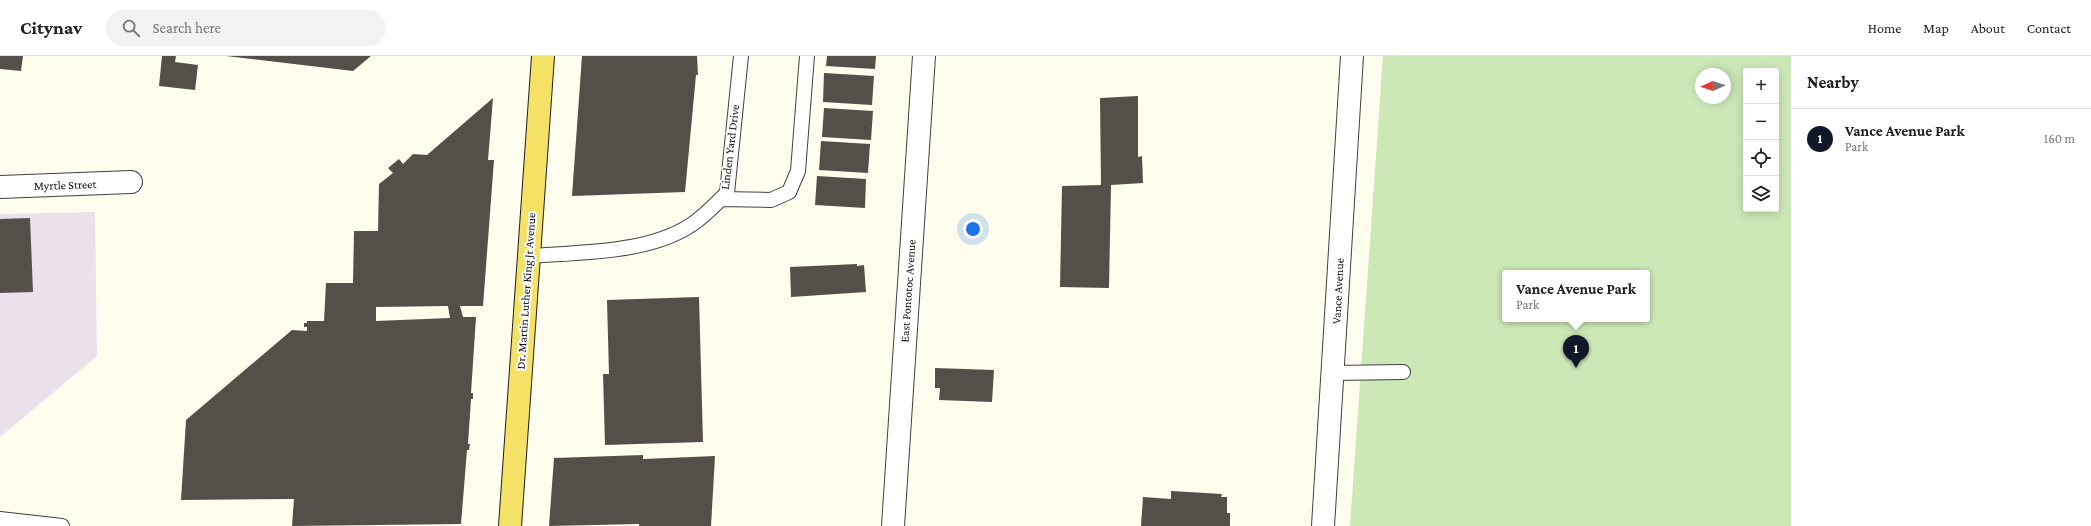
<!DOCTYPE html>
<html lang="en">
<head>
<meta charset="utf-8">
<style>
	body { margin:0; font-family:"Crimson Pro",serif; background:#f2f2f2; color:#202124 }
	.controls { position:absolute; right:12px; top:12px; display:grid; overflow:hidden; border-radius:4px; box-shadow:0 2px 10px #0003 }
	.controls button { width:36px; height:36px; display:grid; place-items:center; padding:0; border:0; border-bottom:1px solid #e0e0e0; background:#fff; color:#202124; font:20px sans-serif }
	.compass { position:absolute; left:1695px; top:12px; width:36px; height:36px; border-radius:50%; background:#fff; box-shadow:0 2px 10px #0003; rotate:267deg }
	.you { position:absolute; left:973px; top:173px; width:14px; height:14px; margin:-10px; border:3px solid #fff; border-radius:50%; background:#1a73e8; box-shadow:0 0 0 6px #1a73e833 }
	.badge { display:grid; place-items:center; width:26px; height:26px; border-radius:50%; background:#111827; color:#fff; font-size:13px; font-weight:700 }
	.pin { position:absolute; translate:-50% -33px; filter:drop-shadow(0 1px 2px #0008) }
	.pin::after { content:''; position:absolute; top:21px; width:14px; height:12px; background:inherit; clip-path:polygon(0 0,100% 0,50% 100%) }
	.popup { position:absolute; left:1502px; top:214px; width:148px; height:52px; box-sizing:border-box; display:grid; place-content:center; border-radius:4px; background:#fff; filter:drop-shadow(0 1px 3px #0005); font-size:13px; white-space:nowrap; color:#757577 }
	.popup b { font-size:15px; color:#202124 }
	.popup::after { content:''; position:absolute; left:50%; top:100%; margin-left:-8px; border:8px solid transparent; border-top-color:#fff }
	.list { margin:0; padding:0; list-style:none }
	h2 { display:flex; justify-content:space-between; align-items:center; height:52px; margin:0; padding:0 16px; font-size:17px }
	h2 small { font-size:13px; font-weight:400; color:#757577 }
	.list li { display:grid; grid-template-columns:26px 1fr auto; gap:12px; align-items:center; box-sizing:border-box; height:60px; padding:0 16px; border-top:1px solid #e0e0e0 }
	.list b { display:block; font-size:15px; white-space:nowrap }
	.list p { margin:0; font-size:13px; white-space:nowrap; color:#757577 }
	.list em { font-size:13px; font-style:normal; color:#757577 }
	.icon { flex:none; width:22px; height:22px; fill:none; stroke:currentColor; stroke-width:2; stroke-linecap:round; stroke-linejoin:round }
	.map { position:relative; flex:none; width:1791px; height:470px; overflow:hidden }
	header { display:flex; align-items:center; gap:24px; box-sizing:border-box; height:56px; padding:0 20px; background:#fff; border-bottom:1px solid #e0e0e0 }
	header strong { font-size:19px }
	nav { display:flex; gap:22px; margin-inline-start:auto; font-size:14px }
	.search { width:280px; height:36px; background:#f2f2f2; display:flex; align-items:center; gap:10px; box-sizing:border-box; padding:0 14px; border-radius:22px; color:#757577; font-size:15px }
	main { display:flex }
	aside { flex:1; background:#fff }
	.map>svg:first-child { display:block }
	.industrial { fill:#ebe1eb }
	.green { fill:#cce8b7; fill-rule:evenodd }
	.building { fill:#554f49; fill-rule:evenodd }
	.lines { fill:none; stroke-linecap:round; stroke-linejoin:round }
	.service-casing { stroke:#404040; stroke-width:16 }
	.minor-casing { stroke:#404040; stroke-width:24 }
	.tertiary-casing { stroke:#404040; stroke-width:24 }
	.primary-casing { stroke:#1e1e1e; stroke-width:24 }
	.service { stroke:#fff; stroke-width:14 }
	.minor { stroke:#fff; stroke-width:22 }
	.tertiary { stroke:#fff; stroke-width:22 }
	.primary { stroke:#f5e166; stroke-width:22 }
	.labels { text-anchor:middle; stroke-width:4; stroke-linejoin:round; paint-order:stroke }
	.street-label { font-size:12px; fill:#0d0d0d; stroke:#fff }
</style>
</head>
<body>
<header>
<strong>Citynav</strong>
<div class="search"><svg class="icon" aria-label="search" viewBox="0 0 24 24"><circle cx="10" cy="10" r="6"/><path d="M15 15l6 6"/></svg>Search here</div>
<nav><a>Home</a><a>Map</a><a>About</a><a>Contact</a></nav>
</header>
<main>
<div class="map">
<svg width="1791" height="470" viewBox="0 0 1791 470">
	<rect width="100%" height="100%" fill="#fffded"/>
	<path class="industrial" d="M95,156L97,300L0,381V158Z"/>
	<path class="green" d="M1383,0H1791V470H1350ZM1746,15H1776V153H1746ZM1701,18H1725V42H1701ZM1505,217H1647V263H1505Z"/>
	<path class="building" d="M0,0H23L21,15L0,13Z
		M162,0H176L175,6L198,9L195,34L159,30Z
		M226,0H371L353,15Z
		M582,0H697L698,19H696L685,136L572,140Z
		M827,0H876L875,13L826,10Z
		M824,17L874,20L872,49L823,46Z
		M1138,40V101L1142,100L1143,127L1111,129L1109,232L1060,231L1062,130L1101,129L1100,42Z
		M493,42L488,104H494L483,250H460L463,261H476L471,337H473V343H471L468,388H470L469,394H467L461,468L292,470L294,443L181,444L186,364L292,274L307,275V271H304V267H307V265H324L326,227H353L354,175H378L379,128L393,117L388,112L399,103L403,108L413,98L427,99ZM448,250L450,262L376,265V251Z
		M824,52L873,55L871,84L822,81Z
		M821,85L870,88L868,117L819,114Z
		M817,120L866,123L865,152L815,149Z
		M30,162L33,236L0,237V163Z
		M857,208V210L864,209L866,236L791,241L790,211Z
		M699,241L703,386L605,389L603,318H609L607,244Z
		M935,312L994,314L992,346L939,344L940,332H935Z
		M643,399V403L715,400L711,470H639V468L549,470L554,402Z
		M1171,435L1222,438L1221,441H1227V457H1230V470H1141L1143,441L1171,443Z"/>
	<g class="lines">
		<g class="service-casing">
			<path id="service" d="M721,143L771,144L789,136L798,115L807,0
				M529,200C581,196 655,198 698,164C708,156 718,146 727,137L741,0
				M1333,317L1403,316
				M0,463L62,470"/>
		</g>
		<g class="minor-casing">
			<path id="minor" d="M0,131L131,126
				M893,470L924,0"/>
		</g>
		<g class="tertiary-casing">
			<path id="tertiary" d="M1323,470L1352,0"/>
		</g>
		<g class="primary-casing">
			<path id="primary" d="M510,470L543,0"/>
		</g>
		<use href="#service" class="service"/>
		<use href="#minor" class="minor"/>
		<use href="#tertiary" class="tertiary"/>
		<use href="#primary" class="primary"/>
	</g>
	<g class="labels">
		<g class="street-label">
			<text transform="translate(730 91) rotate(-83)" y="4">Linden Yard Drive</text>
			<text transform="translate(65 129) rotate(-2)" y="4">Myrtle Street</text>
			<text transform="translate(526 235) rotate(-86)" y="4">Dr. Martin Luther King Jr Avenue</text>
			<text transform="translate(908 235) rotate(-86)" y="4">East Pontotoc Avenue</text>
			<text transform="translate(1338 235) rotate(-87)" y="4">Vance Avenue</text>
		</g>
	</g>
</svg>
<div class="controls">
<button>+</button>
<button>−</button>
<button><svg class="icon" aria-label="locate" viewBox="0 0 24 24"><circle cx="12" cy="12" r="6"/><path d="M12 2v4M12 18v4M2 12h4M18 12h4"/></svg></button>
<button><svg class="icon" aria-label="layers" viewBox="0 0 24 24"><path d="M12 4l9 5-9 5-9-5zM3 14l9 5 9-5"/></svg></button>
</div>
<svg class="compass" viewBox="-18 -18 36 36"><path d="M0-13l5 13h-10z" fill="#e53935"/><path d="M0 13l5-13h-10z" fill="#757577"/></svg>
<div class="you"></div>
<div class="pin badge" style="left:1576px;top:312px">1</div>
<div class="popup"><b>Vance Avenue Park</b>Park</div>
</div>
<aside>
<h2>Nearby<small></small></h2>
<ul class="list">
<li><span class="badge">1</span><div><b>Vance Avenue Park</b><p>Park</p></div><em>160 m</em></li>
</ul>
</aside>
</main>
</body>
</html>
